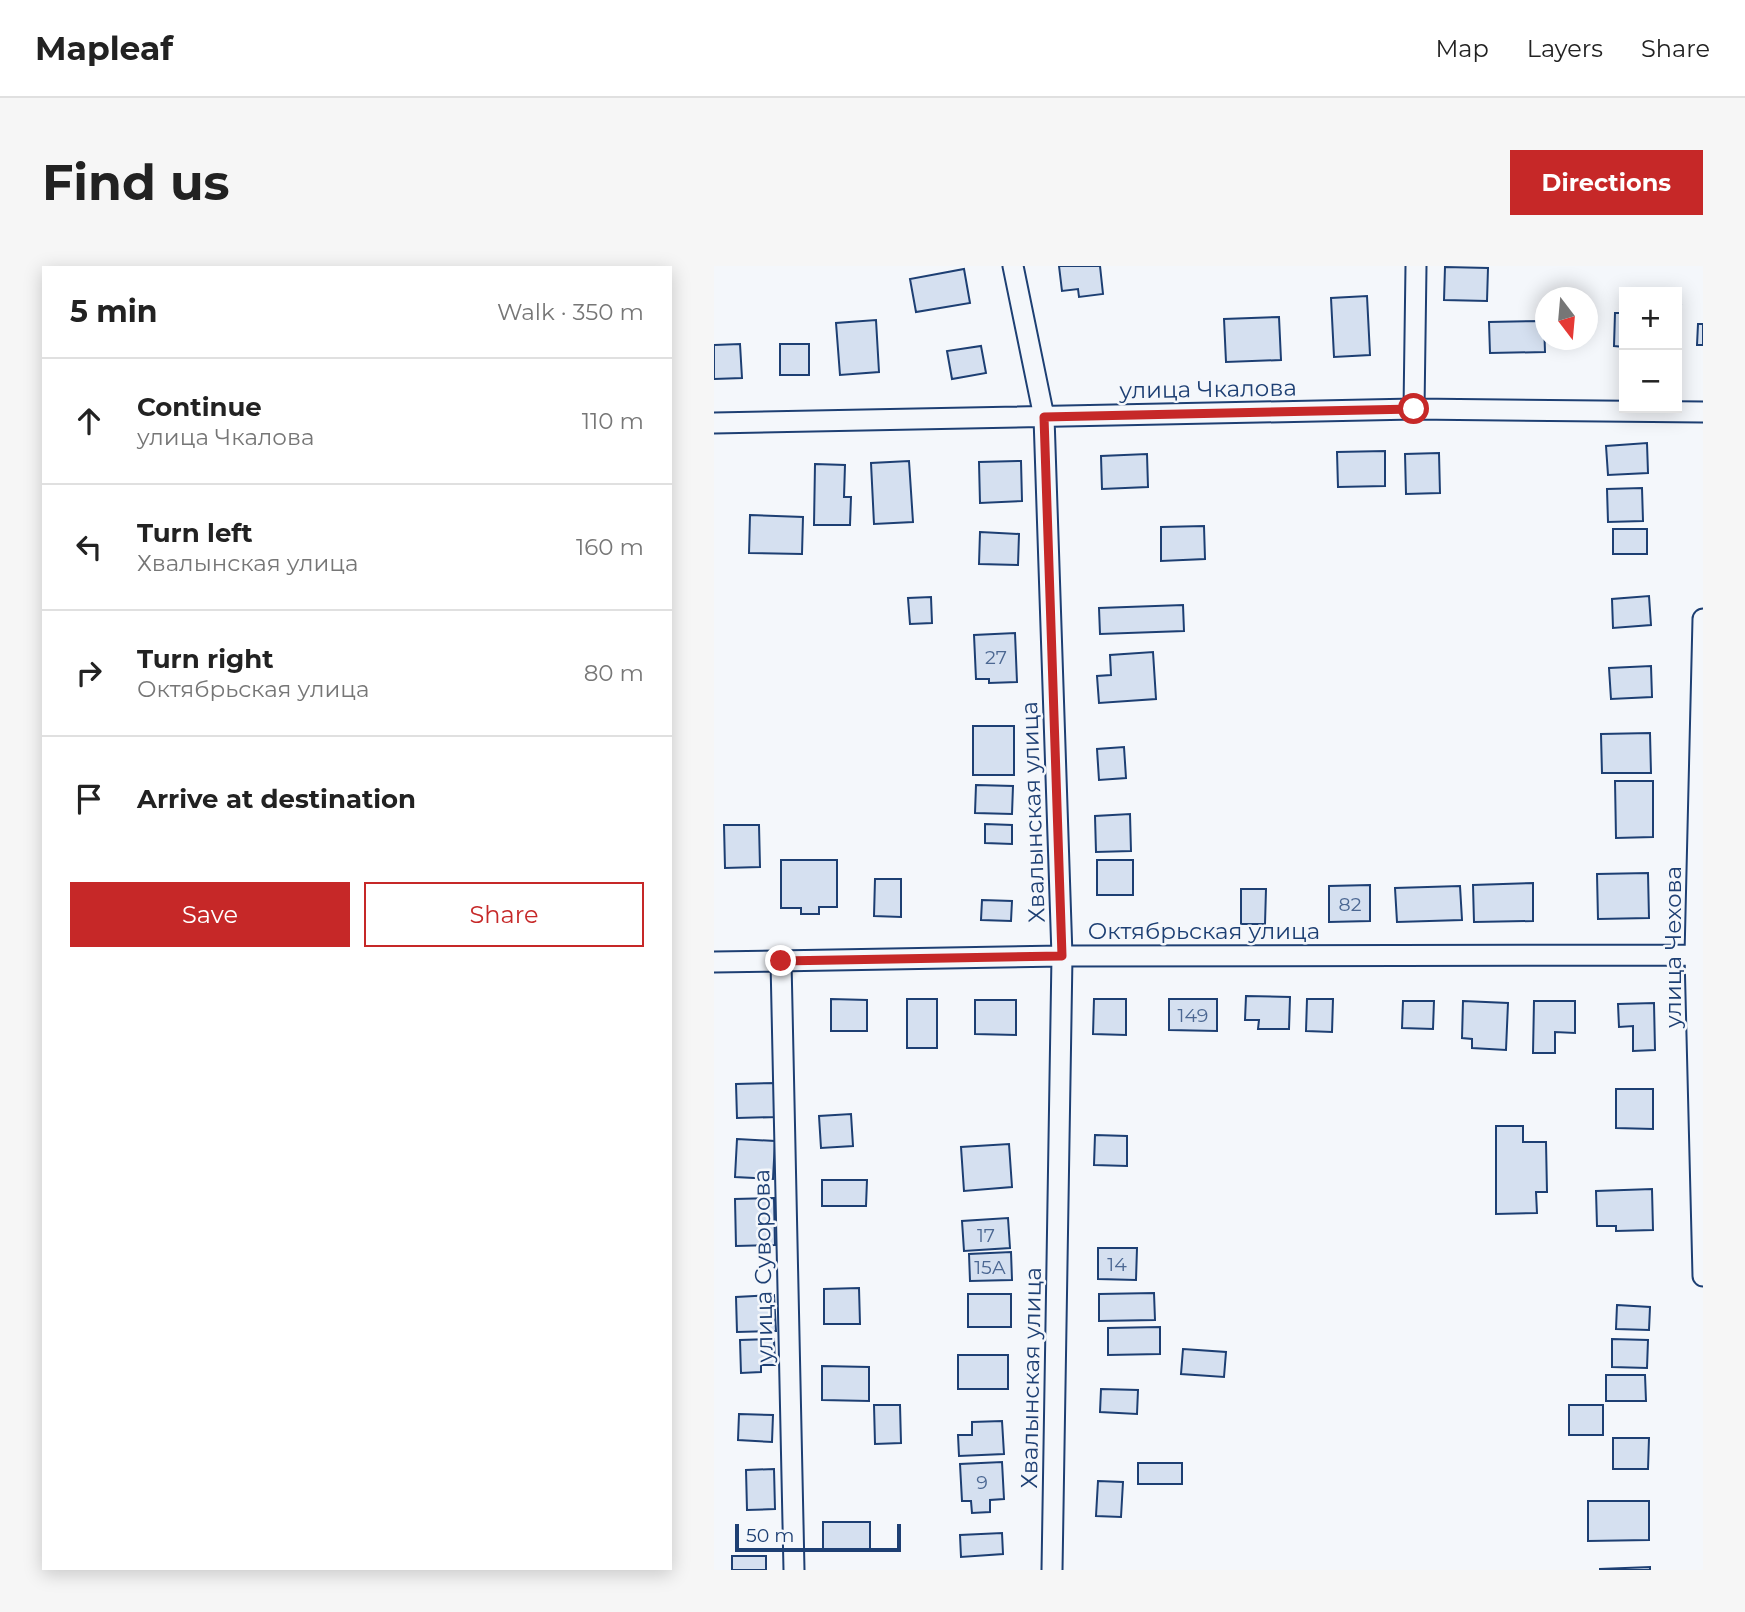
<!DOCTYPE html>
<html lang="en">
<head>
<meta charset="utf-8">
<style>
	body { margin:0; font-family:Montserrat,sans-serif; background:#f6f6f6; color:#222 }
	.controls { position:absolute; right:21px; top:21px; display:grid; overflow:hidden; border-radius:0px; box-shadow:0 4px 18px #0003 }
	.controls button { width:63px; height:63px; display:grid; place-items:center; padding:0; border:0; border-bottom:2px solid #e0e0e0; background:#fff; color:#222; font:35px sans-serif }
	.compass { position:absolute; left:821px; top:21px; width:63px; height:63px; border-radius:50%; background:#fff; box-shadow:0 4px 18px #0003; rotate:164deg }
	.scale { position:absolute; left:21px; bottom:18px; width:166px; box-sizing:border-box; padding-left:7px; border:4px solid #1d3f73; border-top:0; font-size:19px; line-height:24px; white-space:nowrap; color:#1d3f73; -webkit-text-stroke:5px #f4f7fb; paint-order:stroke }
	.stop { position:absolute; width:21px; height:21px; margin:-16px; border:5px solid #c62828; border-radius:50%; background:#fff }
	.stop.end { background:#c62828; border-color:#fff; box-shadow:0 2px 7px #0008 }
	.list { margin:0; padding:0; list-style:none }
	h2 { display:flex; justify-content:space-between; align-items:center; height:91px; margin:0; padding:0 28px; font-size:30px }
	h2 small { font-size:23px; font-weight:400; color:#767676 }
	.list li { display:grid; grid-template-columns:46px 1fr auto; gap:21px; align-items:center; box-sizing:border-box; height:126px; padding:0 28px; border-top:2px solid #e0e0e0 }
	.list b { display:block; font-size:26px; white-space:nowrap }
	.list p { margin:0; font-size:23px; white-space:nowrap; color:#767676 }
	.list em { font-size:23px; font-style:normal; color:#767676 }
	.actions { display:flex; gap:14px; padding:21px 28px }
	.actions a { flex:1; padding:16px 0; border:2px solid #c62828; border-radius:0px; text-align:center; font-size:24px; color:#c62828 }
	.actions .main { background:#c62828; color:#fff }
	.icon { flex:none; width:38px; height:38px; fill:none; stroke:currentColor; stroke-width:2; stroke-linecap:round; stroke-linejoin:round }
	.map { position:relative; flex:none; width:989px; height:1304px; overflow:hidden; border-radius:0px }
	header { display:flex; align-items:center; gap:42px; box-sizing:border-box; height:98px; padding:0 35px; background:#fff; border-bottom:2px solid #e0e0e0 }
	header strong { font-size:33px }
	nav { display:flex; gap:38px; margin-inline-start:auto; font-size:24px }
	.intro { display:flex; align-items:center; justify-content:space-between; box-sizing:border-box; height:168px; padding:0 42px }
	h1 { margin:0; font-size:49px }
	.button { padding:18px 32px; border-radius:0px; background:#c62828; color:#fff; font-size:24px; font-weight:700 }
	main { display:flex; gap:42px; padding:0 42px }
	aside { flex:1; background:#fff; border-radius:0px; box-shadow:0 4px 18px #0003 }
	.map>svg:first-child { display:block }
	.building { fill:#d5e0f0; stroke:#1d3f73; stroke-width:2 }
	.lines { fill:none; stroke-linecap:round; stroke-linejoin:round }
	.street-casing { stroke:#1d3f73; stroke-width:23 }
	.street { stroke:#f4f7fb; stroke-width:19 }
	.route { stroke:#c62828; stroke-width:9 }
	.labels { text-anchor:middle; stroke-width:5; stroke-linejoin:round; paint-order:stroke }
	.number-label { font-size:19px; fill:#4b6792 }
	.street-label { font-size:23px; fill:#1d3f73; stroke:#f4f7fb }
</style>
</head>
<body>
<header>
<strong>Mapleaf</strong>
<nav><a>Map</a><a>Layers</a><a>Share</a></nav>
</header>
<div class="intro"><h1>Find us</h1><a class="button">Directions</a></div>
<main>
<aside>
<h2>5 min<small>Walk · 350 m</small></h2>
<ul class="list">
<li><svg class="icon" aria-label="ahead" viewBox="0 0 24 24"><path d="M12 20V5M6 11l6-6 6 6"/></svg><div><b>Continue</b><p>улица Чкалова</p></div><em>110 m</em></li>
<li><svg class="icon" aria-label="left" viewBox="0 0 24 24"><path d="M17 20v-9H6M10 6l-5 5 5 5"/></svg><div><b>Turn left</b><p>Хвалынская улица</p></div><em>160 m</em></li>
<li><svg class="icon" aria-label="right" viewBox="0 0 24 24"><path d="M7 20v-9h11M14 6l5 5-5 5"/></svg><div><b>Turn right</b><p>Октябрьская улица</p></div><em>80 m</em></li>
<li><svg class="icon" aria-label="arrive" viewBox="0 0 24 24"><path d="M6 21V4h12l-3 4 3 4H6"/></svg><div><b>Arrive at destination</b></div></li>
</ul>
<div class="actions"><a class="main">Save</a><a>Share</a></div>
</aside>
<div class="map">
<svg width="989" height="1304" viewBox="0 0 989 1304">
	<rect width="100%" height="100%" fill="#f4f7fb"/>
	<path class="building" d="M345,0H386L389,28L365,31L364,23L348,25Z
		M731,1L774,2L773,35L730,34Z
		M250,3L256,37L202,46L196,13Z
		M653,30L656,89L620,91L617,32Z
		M963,39H967L964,84H963Z
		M901,47H910V81L900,80Z
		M565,51L567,94L512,96L510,53Z
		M162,54L165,106L126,109L122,57Z
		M830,55L831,86L776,87L775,56Z
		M984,58H989V79H983Z
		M26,78L28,112L0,113V79Z
		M66,78H95V109H66Z
		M267,80L272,107L238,113L233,85Z
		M933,177L934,207L894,209L892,180Z
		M671,185V220L624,221L623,186Z
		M725,187L726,227L692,228L691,188Z
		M433,188L434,221L388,223L387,190Z
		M195,195L199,256L160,258L157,197Z
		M307,195L308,235L266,237L265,196Z
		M101,198L131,199L130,231H137L136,259H100Z
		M928,222L929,255L894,256L893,223Z
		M36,249L89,251L88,288L35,287Z
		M490,260L491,293L447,295V261Z
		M899,263H933V288H899Z
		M266,266L305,268L304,299L265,298Z
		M935,330L937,359L899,362L898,333Z
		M217,331L218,357L196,358L194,332Z
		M469,339L470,365L386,368L385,342Z
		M301,367L303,416L275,417V413H262L260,369Z
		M439,386L442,433L385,437L383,410L397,409L396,389Z
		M937,400L938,431L897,433L895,402Z
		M259,460H300V509H259Z
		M936,467L937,507H888L887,468Z
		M410,481L412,512L385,514L383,483Z
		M901,515H939V571L902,572Z
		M262,519L299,520L298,548L261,547Z
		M416,548L417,585L382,586L381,550Z
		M271,558L298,559V578L271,577Z
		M10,559H45L46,601L11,602Z
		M67,594H123V641H105V648H87V642H67Z
		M383,594H419V629H383Z
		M934,607L935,652L884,653L883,608Z
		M161,613H187V651L160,650Z
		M819,617V655L760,656L759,619Z
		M656,619V655L615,656V620Z
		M746,620L748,654L683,656L681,622Z
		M527,623H552L551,658H527Z
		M268,634L298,635L297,655L267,654Z
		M532,730L576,731L575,763H544L545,754H531Z
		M117,733L153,734V765H117Z
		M193,733H223V782H193Z
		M380,733H412V769L379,768Z
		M455,733H503V765L455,764Z
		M593,733H619L618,766L592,765Z
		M261,734H302V769L261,768Z
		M689,735H720L719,763L688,762Z
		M749,735L794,737L792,784L758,782V773L748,772Z
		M820,735H861V767L841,766V787H819Z
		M940,737L941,784L919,785V760L905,761L904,738Z
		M62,817L63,851L23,852L22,818Z
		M902,823H939V863L902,862Z
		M137,848L139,880L107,882L105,850Z
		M782,860H809V876H832L833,926H822L823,947L782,948Z
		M381,869L413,870V900L380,899Z
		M23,873L61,875L59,913L21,911Z
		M295,878L298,921L250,925L247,881Z
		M108,914H153L152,940H108Z
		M938,923L939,964L902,965V960H883L882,925Z
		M60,932L61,979L22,980L21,933Z
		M294,952L296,982L250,985L248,955Z
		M384,982H423L422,1014L384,1013Z
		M297,986L298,1014L256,1015L255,988Z
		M145,1022L146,1058H110V1023Z
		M440,1027L441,1054L385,1055V1028Z
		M254,1028H297V1061H254Z
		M60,1029L62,1065L23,1066L22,1031Z
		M903,1039L936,1041L935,1064L902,1063Z
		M446,1061V1088L394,1089V1062Z
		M60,1073L61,1099H47V1106L27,1107L26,1074Z
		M898,1073L934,1074L933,1102L898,1101Z
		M469,1083L512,1086L510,1111L467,1108Z
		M244,1089H294V1123H244Z
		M108,1100L155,1101V1135L108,1134Z
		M892,1109H931L932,1135H892Z
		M387,1123L424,1124L423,1148L386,1146Z
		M160,1139H186L187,1177L161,1178Z
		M855,1139H889V1169H855Z
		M25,1148L59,1149L58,1176L24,1174Z
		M288,1155L290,1188L245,1190L244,1169H258V1156Z
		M899,1172H935L934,1203H899Z
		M288,1196L290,1233L276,1234V1246L258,1247L257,1235H248L246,1198Z
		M424,1197H468V1218H424Z
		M60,1203L61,1243L33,1244L32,1204Z
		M384,1215L409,1216L407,1251L382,1250Z
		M874,1235H935V1274L874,1275Z
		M109,1256H156V1283H109Z
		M288,1267L289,1288L247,1291L246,1269Z
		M18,1290H52V1304H18Z
		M936,1301V1304H886V1303Z"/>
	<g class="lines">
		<g class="street-casing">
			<path id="street" d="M299,0L330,151L348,690L338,1304
				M700,143L702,0
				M0,157L700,143L989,146
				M989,353L981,689L989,1010
				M67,695L80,1304
				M0,696L348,690L981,689"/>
		</g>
		<use href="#street" class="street"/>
	</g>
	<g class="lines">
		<path class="route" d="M67,695L348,690L330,151L700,143"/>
	</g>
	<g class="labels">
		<g class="number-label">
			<text x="282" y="398">27</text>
			<text x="636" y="645">82</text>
			<text x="479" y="756">149</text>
			<text x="272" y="976">17</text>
			<text x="403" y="1005">14</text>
			<text x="276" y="1008">15А</text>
			<text x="268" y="1223">9</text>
		</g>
		<g class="street-label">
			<text transform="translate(494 123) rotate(-1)" y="8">улица Чкалова</text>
			<text transform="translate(319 546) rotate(-92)" y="8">Хвалынская улица</text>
			<text x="490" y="673">Октябрьская улица</text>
			<text transform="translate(959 681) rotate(-90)" y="8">улица Чехова</text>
			<text transform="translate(49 1000) rotate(-91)" y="8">улица Суворова</text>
			<text transform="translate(317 1112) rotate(-89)" y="8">Хвалынская улица</text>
		</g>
	</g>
</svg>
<div class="controls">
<button>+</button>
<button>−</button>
</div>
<svg class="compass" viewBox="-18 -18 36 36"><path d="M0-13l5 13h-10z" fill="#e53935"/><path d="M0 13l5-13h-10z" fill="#767676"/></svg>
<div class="scale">50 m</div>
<div class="stop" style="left:700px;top:143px"></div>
<div class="stop end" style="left:67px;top:695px"></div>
</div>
</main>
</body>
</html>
